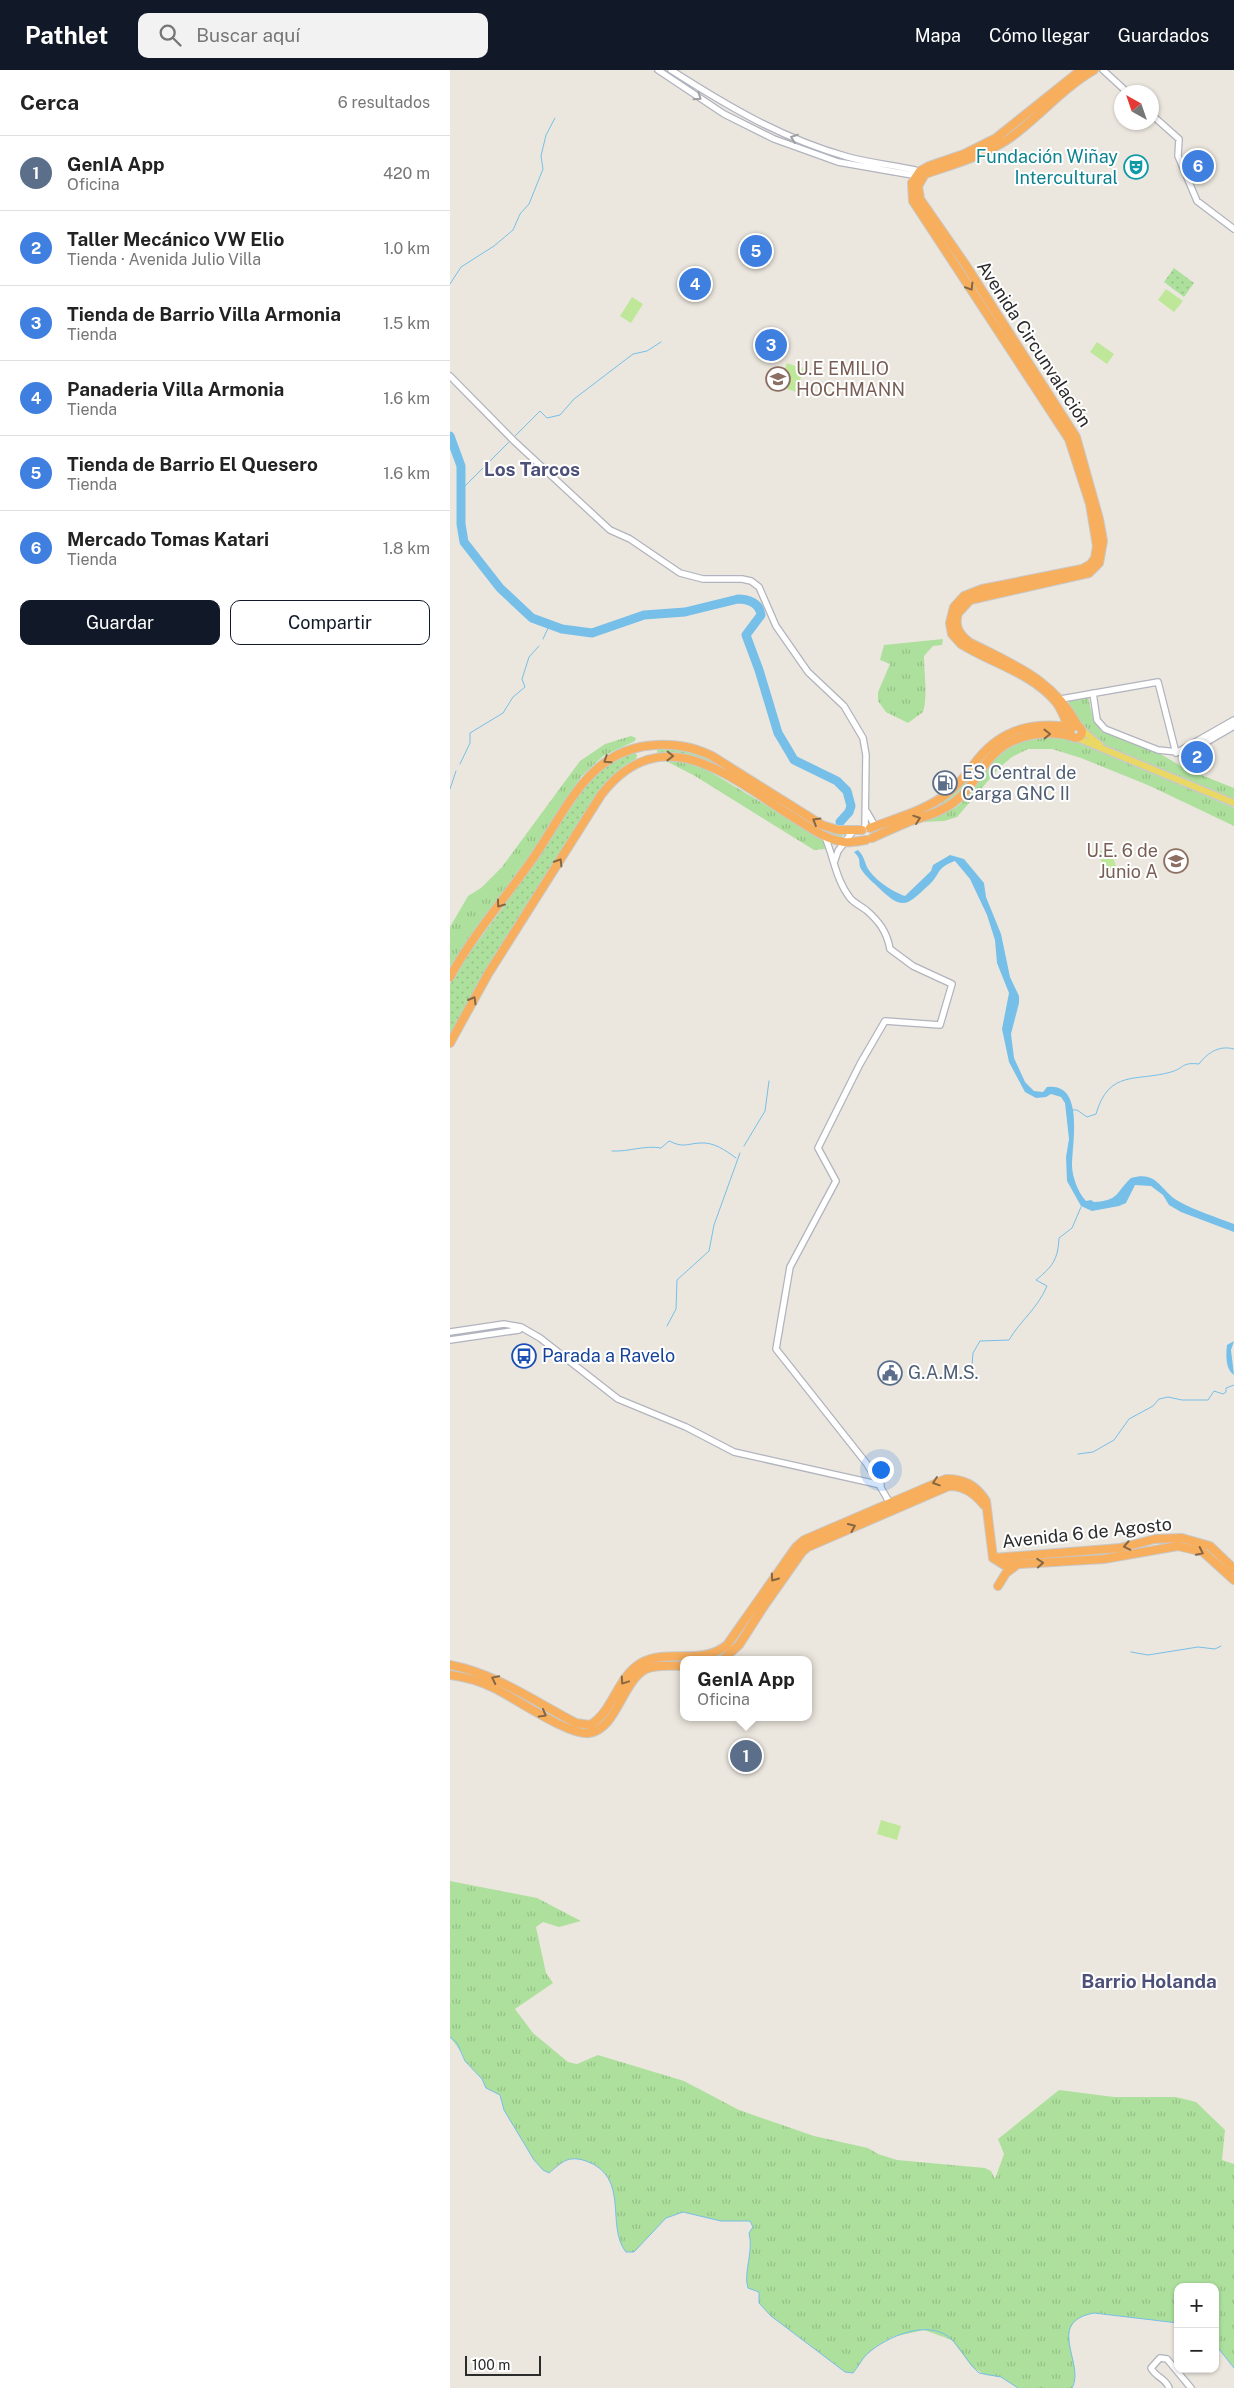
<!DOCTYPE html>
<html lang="es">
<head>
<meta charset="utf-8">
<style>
	body { margin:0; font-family:"Public Sans",sans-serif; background:#f2f2f2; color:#222 }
	.controls { position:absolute; right:15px; bottom:15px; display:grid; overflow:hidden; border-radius:10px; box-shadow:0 1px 4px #0004 }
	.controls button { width:45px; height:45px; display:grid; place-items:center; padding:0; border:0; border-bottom:1px solid #e0e0e0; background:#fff; color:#222; font:25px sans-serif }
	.compass { position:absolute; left:664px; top:15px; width:45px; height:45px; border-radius:50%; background:#fff; box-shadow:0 1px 4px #0004; rotate:320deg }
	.scale { position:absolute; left:15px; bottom:12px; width:76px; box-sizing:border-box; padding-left:5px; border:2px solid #2b2b2b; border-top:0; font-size:14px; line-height:18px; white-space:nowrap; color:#2b2b2b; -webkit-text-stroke:4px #fff; paint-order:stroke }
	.you { position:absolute; left:430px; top:1399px; width:18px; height:18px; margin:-12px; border:4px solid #fff; border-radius:50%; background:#1a73e8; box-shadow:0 0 0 8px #1a73e833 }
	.badge { display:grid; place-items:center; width:32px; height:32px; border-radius:50%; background:#111827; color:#fff; font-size:16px; font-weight:700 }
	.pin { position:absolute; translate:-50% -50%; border:2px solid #fff; box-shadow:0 1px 5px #0006 }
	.popup { position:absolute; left:230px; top:1586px; width:132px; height:65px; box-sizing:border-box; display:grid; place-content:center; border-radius:10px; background:#fff; filter:drop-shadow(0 1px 4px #0005); font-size:16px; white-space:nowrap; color:#767676 }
	.popup b { font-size:19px; color:#222 }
	.popup::after { content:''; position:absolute; left:50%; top:100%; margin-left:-10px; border:10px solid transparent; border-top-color:#fff }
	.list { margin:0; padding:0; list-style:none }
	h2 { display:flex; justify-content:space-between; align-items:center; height:65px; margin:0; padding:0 20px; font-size:21px }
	h2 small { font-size:16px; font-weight:400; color:#767676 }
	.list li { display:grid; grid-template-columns:32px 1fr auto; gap:15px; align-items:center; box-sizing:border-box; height:75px; padding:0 20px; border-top:1px solid #e0e0e0 }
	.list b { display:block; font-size:19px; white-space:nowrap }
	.list p { margin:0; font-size:16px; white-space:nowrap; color:#767676 }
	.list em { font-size:16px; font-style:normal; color:#767676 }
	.actions { display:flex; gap:10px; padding:15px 20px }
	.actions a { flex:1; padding:11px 0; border:1px solid #111827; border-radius:10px; text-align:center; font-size:18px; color:#111827 }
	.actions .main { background:#111827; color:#fff }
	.icon { flex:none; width:28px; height:28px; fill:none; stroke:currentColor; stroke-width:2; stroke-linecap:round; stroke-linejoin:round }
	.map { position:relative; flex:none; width:784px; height:2318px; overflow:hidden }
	header { display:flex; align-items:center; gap:30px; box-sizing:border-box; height:70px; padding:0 25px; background:#111827; color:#fff }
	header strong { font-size:24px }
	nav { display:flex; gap:28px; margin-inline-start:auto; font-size:18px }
	.search { width:350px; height:45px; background:#f2f2f2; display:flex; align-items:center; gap:12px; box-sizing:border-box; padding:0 18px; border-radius:10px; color:#767676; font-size:19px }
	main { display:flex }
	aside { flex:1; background:#fff }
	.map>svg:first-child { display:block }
	.grass { fill:url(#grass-tufts) }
	.park { fill:url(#park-dots) }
	.pitch { fill:#bee799 }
	.water { fill:#76bfe9 }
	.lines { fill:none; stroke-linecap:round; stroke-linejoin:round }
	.stream { stroke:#76bfe9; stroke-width:1 }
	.river { stroke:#76bfe9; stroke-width:9 }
	.secondary-casing { stroke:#b1b3be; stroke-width:8 }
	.primary-casing { stroke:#c8c8c8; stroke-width:9 }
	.highway-casing { stroke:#c8c8c8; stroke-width:10 }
	.secondary { stroke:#fff; stroke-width:5.5 }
	.primary { stroke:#ead865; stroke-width:6 }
	.highway { stroke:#f7af5e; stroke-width:8 }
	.oneway { stroke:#a0a0a0 }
	.oneway2 { stroke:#876642 }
	.labels { text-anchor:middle; stroke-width:4; stroke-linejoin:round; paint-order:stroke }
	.culture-label { font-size:18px; fill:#0d838f; stroke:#fff; text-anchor:end }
	.street-label { font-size:18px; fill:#2b2b2b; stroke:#fff }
	.education-label { font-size:18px; fill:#785e54; stroke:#fff; text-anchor:start }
	.service-label { font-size:18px; fill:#4e5e75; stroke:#fff; text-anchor:start }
	.transit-label { font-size:18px; fill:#164399; stroke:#fff; text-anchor:start }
	.neighbourhood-label { font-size:19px; font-weight:bold; fill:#4d517a; stroke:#fff }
</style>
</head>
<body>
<header>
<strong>Pathlet</strong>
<div class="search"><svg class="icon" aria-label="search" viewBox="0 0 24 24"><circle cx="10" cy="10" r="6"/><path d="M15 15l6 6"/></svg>Buscar aquí</div>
<nav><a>Mapa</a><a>Cómo llegar</a><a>Guardados</a></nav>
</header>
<main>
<aside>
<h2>Cerca<small>6 resultados</small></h2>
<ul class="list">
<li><span class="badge" style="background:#5c6f8a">1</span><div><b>GenIA App</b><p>Oficina</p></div><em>420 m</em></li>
<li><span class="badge" style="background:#3f7fe0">2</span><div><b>Taller Mecánico VW Elio</b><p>Tienda · Avenida Julio Villa</p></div><em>1.0 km</em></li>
<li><span class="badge" style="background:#3f7fe0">3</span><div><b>Tienda de Barrio Villa Armonia</b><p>Tienda</p></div><em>1.5 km</em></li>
<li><span class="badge" style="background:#3f7fe0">4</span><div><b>Panaderia Villa Armonia</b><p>Tienda</p></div><em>1.6 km</em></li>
<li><span class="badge" style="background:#3f7fe0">5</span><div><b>Tienda de Barrio El Quesero</b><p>Tienda</p></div><em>1.6 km</em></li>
<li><span class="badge" style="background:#3f7fe0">6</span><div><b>Mercado Tomas Katari</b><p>Tienda</p></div><em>1.8 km</em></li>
</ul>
<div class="actions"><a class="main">Guardar</a><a>Compartir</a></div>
</aside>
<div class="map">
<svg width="784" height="2318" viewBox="0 0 784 2318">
	<defs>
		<pattern id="grass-tufts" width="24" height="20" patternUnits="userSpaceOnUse" patternTransform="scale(1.25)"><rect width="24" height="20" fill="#ade09d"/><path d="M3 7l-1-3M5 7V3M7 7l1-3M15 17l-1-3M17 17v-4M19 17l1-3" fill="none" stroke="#95c087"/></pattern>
		<pattern id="park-dots" width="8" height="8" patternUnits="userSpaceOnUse" patternTransform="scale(1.25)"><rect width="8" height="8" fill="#ade09d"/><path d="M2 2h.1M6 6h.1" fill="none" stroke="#95c087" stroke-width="1.8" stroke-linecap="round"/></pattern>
	</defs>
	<rect width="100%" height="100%" fill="#ece7de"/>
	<path class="grass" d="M493,569L492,575L483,576L474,586C474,604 478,626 473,642L458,653L436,642L428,631V622L440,594L430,590L434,575Z
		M638,626L643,649L651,661L707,682L736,699L784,718V729L656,676L633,656L619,635V630Z
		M181,666L186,668L185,671L153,686L131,707L88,775L0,897V857L18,826L31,818L52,797L130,691L155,674Z
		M607,666L625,670L784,738V756L700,716L631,688L602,679H578L562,687L549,698L507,747L494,751L471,752C485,747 499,743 510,734C523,722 531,708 541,694C557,672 582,668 607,666Z
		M212,689L249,695L374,770L375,779L364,780L245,706Z
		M0,1811L87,1828L131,1851L109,1857L93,1852L86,1857L96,1903L103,1913L65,1939L83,1963L118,1992L127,1994L148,1985L234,2011L289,2040L364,2066L418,2078L428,2084L447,2090L535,2098L541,2101L545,2109L554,2084L548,2069L609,2020L664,2027H726L746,2032L775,2060L772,2090L784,2094V2298L765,2274V2217H728V2253L645,2243C595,2252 636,2294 622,2318H568L551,2307L535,2305L522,2297L502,2270L474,2260L442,2267L427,2276L415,2286L403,2303L395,2302L321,2246L309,2233V2222L298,2218C293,2203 304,2181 299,2163L303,2157L300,2151H271L233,2142L216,2148L184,2182H176C156,2156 180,2106 136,2091C118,2085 112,2092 99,2103L93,2100L84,2090L54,2040L50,2025L36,2018L32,2009L15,1991L12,1983L0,1967Z"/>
	<path class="park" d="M724,198L744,213L734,227L714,212Z
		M610,657L609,661C547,655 547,692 509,724C486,744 455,752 427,764L424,759C448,749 477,743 498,727C517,714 523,694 538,681C560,661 583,660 610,657Z
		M206,677H219L251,684L390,764H395L391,767L375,763L250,688L223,682L208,684Z
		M184,681L187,685L186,689L172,697L155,714L30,909L0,968V914L9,897L57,832L141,708L160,691Z"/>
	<path class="pitch" d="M716,219L733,231L724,242L708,230Z
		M182,227L193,234L181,253L170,246Z
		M647,272L664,284L657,294L640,282Z
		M337,293L354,299L346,322L329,316Z
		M660,778L667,799L655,802L648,782Z
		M431,1750L451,1756L447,1770L427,1764Z"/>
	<path class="water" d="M408,780C414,786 414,790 417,797C423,809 443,822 455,826L481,801L483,795L500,785L514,789L534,813L536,827L551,864L560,907L569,926V933L561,964L564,988L575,1012L584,1021L593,1022L597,1017C635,1012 622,1073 622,1095C622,1106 628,1123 636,1131L641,1130L644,1132C669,1131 666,1122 681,1108C709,1100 710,1122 730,1132C746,1141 766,1147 784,1154V1162L731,1142L719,1135L713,1125L701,1116L685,1115L676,1133L669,1136L642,1141L631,1136L617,1111L616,1087L619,1069L615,1033L611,1027L601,1024L596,1027L586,1028L575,1022L559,992L552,959L559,923L547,893L545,870L537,845L520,809L505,791C486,798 491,803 480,814C458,834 454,842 430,819C424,813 415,806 411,799C407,792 413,791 404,782Z
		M784,1271L781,1280L784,1305C775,1299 776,1283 777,1275Z"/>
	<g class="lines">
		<path class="stream" d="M0,214L11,197L44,176L63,160L70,144L79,134L93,99L91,86L96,65L105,48
			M65,366L90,341L97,348L110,345L124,329L183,284L197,281L211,272
			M12,419L59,372
			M93,569L100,554
			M10,694L20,673V663L53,643L63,627L75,617L72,609L79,587L89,576
			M0,719L6,701
			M622,1040H627L637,1047L646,1044C659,999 686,1012 721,1002C735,998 731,992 749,994C758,982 770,975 784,979
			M294,1076L315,1041L319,1011
			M162,1081C179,1082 194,1075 211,1078L219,1071C234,1078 235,1074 250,1073C264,1072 275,1080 286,1088
			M217,1256L226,1239L227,1210L259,1181L264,1155L290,1083
			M522,1296L523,1283L530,1271L559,1270C570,1251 588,1238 597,1216L586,1210C602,1197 608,1190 609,1168L622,1158L631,1137
			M628,1384L643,1382L664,1370L679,1349L703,1336L709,1329L718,1327L732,1330H758L764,1321L773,1324L776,1322V1318L784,1315
			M681,1582L698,1585L748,1577L765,1579L771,1576
			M0,1967L7,1973L15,1991L32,2009L36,2018L50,2025L54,2040L84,2090L93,2100L99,2103C112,2092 118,2085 136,2091C181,2107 155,2156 176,2182H184L216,2148L233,2142L271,2151H300L303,2157L299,2163C304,2181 293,2203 298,2218L309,2222V2233L321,2246L395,2302L403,2303C408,2297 412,2289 417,2284C436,2267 480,2247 502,2270C512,2280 518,2293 529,2303L551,2307L568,2318
			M765,2274L784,2298
			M622,2318C636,2294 594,2252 644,2243L728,2253"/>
		<path class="river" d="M0,366L11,396V454L14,472L50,518L82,548L112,559L142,563L194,545L235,542L288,529C298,529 310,533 311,545L296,565L309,600L328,663L337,678L344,690L387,711L397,721L401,736L399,742L390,752"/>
		<g class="secondary-casing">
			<path id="secondary" d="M208,0L274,44L324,69L388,92L468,106
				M221,0C279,37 331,68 398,87C420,93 443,95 465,100L473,103
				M653,0L677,22
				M702,45L729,69L728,86L747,131L784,159
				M0,306L64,371L160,460L180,469L230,503L253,509H292L301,511L309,517L326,556L358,602L394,636L413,668L416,685L415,758
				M643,623L647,650L655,659L708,680L738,683L784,656
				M611,629L708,612L726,683
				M726,683L784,650
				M417,742L425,756
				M375,767C384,788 386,810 400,828C404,833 411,836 416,840C429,851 437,862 440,879L463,896L502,914L490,955L435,951L410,994L368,1078L386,1111L340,1197L326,1279L417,1394L441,1435
				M384,793L388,781L403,761
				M0,1262L54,1254L71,1257L90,1268L168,1329L236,1357L284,1382L431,1415
				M0,1270L69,1260
				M719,2318C716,2308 705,2307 701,2298L710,2288L717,2289L741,2318"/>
		</g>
		<g class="primary-casing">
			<path id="primary" d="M632,660L650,675
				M627,668L784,733"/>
		</g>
		<g class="highway-casing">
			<path id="highway" d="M620 662a6 6 0 1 1 12 0a6 6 0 1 1-12 0Z
				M628,656C603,609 564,595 519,572C509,564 504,556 508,543L520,530L639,503L649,493L653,471L649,449L626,367L515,194L470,129L468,116L475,104C505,94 533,86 560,68C589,47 613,18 644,0
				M620,660C615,651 613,641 606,632C582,603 543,594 511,574L502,564L500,553L504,537L514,526L532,519L632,499L641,494L645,488L647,476L640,434L619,369L463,131L462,113L470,101L479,96L514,84L546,68L631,0
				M420,758C444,749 470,742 491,728C507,718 517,703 528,689C553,658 584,652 621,657
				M422,768C435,762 448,756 461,751C476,746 491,742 503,733C522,720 529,698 545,683C565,664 596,660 621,666
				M0,907C22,866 53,831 79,794C115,745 136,678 206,675C227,674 243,677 262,686L372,755L388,760H412
				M0,973L38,904L151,725C212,646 280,707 343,747C359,757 374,769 394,772C401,773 409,771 416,770
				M543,1488L670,1478L705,1469L732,1468L760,1476L784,1499
				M548,1516L556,1503L568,1494
				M272,1590L289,1575L314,1536L352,1482L358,1477L499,1416C514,1416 524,1423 534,1435
				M0,1595C47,1604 85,1632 126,1653L140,1655C163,1642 167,1607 191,1593C218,1578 251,1596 277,1575L346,1477L354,1470L496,1409C514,1409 526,1415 536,1431L543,1488L554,1495L654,1489L728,1476L753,1482L784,1510
				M0,1605C15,1607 30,1611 44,1618C65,1628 119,1666 139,1663C167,1659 172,1611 196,1599C207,1594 222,1596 234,1596"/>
		</g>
		<use href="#secondary" class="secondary"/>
		<use href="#primary" class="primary"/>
		<use href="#highway" class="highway"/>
	</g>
	<defs><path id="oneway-chevron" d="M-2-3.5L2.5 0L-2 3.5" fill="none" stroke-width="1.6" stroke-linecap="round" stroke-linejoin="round" transform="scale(1.25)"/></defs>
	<g class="oneway">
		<use href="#oneway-chevron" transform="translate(248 27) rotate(34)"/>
		<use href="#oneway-chevron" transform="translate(344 68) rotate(-159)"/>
	</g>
	<g class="oneway2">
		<use href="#oneway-chevron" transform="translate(520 217) rotate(58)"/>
		<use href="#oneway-chevron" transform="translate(597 664) rotate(-1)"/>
		<use href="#oneway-chevron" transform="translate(220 686) rotate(1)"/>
		<use href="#oneway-chevron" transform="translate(157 690) rotate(147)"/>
		<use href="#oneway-chevron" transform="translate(467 749) rotate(-19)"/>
		<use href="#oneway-chevron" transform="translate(366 751) rotate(-149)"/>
		<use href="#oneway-chevron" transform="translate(109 792) rotate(-58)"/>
		<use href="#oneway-chevron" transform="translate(50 834) rotate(126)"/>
		<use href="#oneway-chevron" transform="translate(23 930) rotate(-60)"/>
		<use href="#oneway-chevron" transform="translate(486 1412) rotate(161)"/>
		<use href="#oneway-chevron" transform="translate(402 1457) rotate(-24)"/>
		<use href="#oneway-chevron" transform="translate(677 1476) rotate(169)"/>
		<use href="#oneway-chevron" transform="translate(750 1482) rotate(26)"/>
		<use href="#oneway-chevron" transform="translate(590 1493) rotate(-4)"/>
		<use href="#oneway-chevron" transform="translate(324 1508) rotate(125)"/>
		<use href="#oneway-chevron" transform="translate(45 1609) rotate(-154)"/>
		<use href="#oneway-chevron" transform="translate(174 1611) rotate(124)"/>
		<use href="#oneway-chevron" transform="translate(93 1644) rotate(29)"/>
	</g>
	<defs>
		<g id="theatre-ring" transform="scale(1.25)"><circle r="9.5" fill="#fff" stroke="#0f9aa8" stroke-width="1.5"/><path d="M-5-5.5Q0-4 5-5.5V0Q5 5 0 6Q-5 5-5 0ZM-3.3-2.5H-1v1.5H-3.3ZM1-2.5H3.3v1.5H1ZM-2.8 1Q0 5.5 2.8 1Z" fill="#0f9aa8"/></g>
		<g id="school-ring" transform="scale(1.25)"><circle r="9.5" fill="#fff" stroke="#8d6e63" stroke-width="1.5"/><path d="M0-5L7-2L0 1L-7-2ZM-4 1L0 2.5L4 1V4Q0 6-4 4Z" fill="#8d6e63"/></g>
		<g id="fuel-ring" transform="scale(1.25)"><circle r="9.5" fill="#fff" stroke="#5c6f8a" stroke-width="1.5"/><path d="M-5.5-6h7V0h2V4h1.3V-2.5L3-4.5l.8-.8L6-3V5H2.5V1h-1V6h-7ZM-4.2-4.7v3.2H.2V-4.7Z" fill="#5c6f8a"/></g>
		<g id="bus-ring" transform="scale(1.25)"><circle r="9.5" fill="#fff" stroke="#1a4fb4" stroke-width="1.5"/><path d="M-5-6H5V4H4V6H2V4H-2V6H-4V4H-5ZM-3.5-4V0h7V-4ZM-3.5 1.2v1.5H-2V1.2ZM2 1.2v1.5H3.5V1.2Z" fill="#1a4fb4"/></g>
		<g id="civic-ring" transform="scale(1.25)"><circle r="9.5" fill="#fff" stroke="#5c6f8a" stroke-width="1.5"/><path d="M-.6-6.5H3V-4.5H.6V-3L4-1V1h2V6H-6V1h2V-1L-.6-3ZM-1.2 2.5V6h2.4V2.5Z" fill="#5c6f8a"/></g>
	</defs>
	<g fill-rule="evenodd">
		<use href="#theatre-ring" x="686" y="97"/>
		<use href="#school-ring" x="328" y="309"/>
		<use href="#fuel-ring" x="495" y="713"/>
		<use href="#school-ring" x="726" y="791"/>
		<use href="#bus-ring" x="74" y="1286"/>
		<use href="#civic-ring" x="440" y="1303"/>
	</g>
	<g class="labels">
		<g class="culture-label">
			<text x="668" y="93">Fundación Wiñay<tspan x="668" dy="21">Intercultural</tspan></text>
		</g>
		<g class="street-label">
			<text transform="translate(584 274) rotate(57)" y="6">Avenida Circunvalación</text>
			<text transform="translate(637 1463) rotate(-6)" y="6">Avenida 6 de Agosto</text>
		</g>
		<g class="education-label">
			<text x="346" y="305">U.E EMILIO<tspan x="346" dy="21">HOCHMANN</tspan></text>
			<text x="708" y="787" text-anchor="end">U.E. 6 de<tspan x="708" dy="21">Junio A</tspan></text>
		</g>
		<g class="service-label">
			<text x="512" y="709">ES Central de<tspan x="512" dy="21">Carga GNC II</tspan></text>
			<text x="458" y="1309">G.A.M.S.</text>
		</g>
		<g class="transit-label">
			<text x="92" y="1292">Parada a Ravelo</text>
		</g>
		<g class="neighbourhood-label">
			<text x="82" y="406">Los Tarcos</text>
			<text x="699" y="1918">Barrio Holanda</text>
		</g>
	</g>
</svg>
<div class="controls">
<button>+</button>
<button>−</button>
</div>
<svg class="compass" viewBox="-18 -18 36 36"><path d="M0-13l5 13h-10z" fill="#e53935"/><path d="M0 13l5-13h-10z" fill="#767676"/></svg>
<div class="scale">100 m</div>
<div class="you"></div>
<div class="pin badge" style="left:296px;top:1686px;background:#5c6f8a">1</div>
<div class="popup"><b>GenIA App</b>Oficina</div>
<div class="pin badge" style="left:747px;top:687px;background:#3f7fe0">2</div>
<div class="pin badge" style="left:321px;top:275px;background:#3f7fe0">3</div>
<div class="pin badge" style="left:245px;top:214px;background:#3f7fe0">4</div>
<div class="pin badge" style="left:306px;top:181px;background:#3f7fe0">5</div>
<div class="pin badge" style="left:748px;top:96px;background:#3f7fe0">6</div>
</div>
</main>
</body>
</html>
